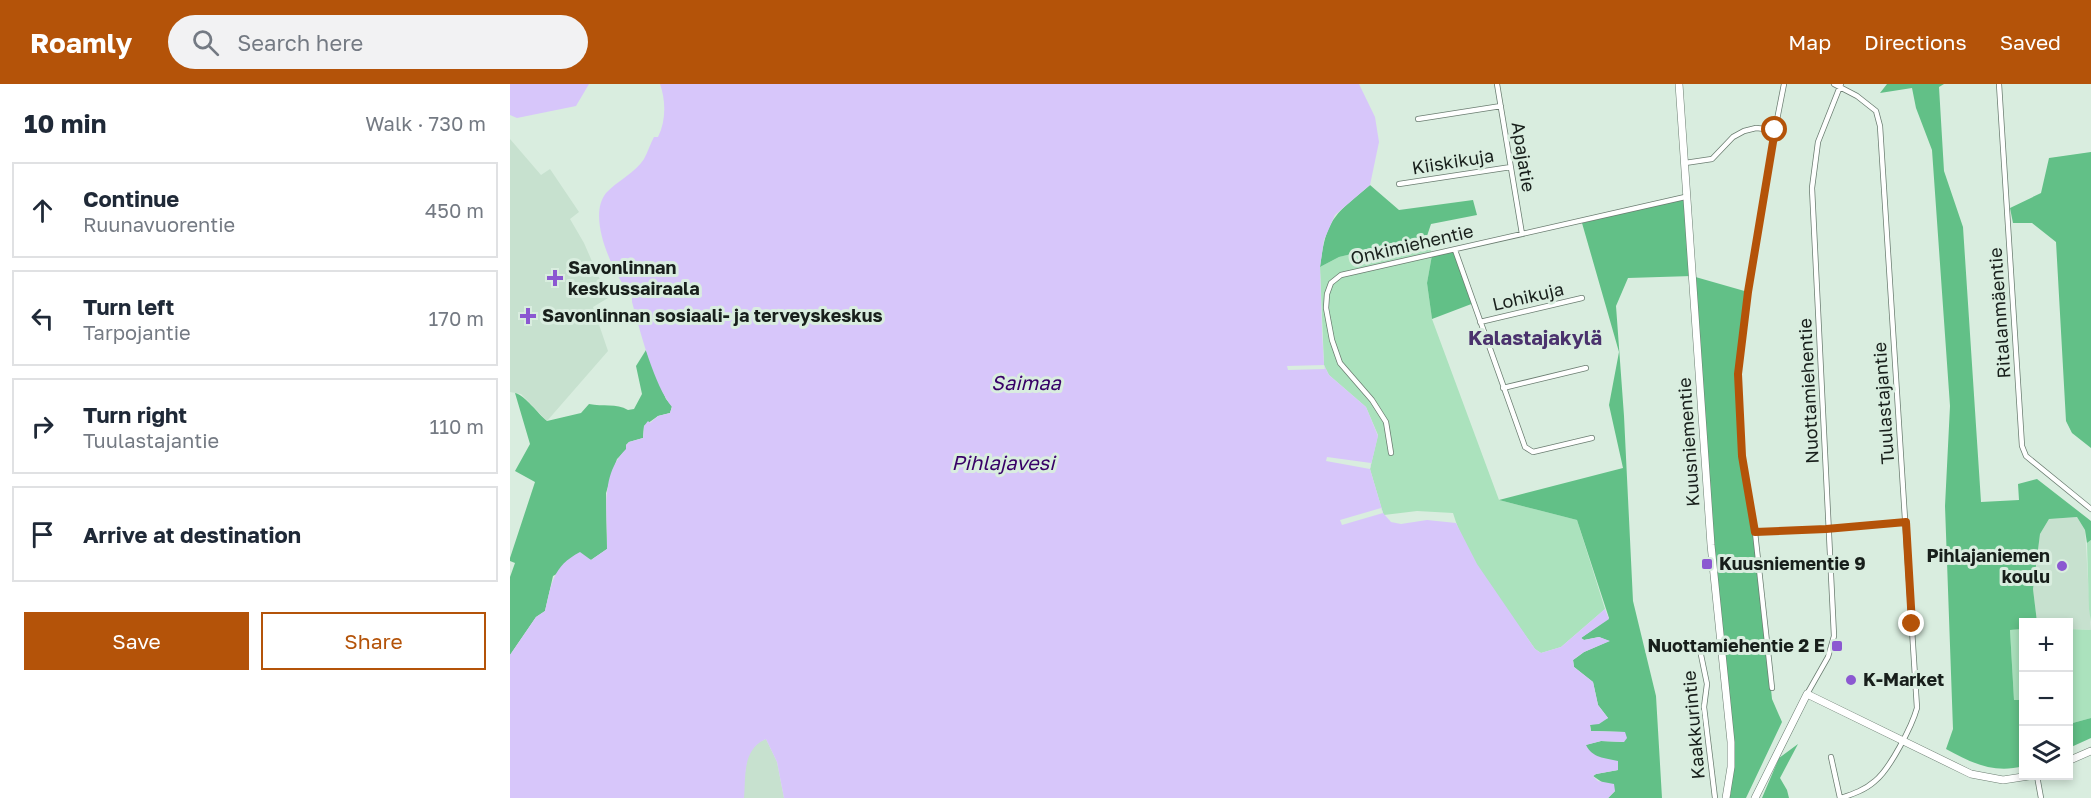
<!DOCTYPE html>
<html lang="en">
<head>
<meta charset="utf-8">
<style>
	body { margin:0; font-family:"Golos Text",sans-serif; background:#f2f2f3; color:#1f2937 }
	.controls { position:absolute; right:18px; bottom:18px; display:grid; overflow:hidden; border-radius:0px; box-shadow:0 3px 9px #0003 }
	.controls button { width:54px; height:54px; display:grid; place-items:center; padding:0; border:0; border-bottom:2px solid #e0e1e3; background:#fff; color:#1f2937; font:30px sans-serif }
	.stop { position:absolute; width:18px; height:18px; margin:-14px; border:4px solid #b45309; border-radius:50%; background:#fff }
	.stop.end { background:#b45309; border-color:#fff; box-shadow:0 2px 6px #0008 }
	.list { margin:0; padding:0; list-style:none }
	h2 { display:flex; justify-content:space-between; align-items:center; height:78px; margin:0; padding:0 24px; font-size:26px }
	h2 small { font-size:20px; font-weight:400; color:#747a83 }
	.list li { display:grid; grid-template-columns:39px 1fr auto; gap:18px; align-items:center; box-sizing:border-box; height:96px; margin:0 12px 12px; padding:0 12px; border:2px solid #e0e1e3; border-radius:0px }
	.list b { display:block; font-size:22px; white-space:nowrap }
	.list p { margin:0; font-size:20px; white-space:nowrap; color:#747a83 }
	.list em { font-size:20px; font-style:normal; color:#747a83 }
	.actions { display:flex; gap:12px; padding:18px 24px }
	.actions a { flex:1; padding:14px 0; border:2px solid #b45309; border-radius:0px; text-align:center; font-size:21px; color:#b45309 }
	.actions .main { background:#b45309; color:#fff }
	.icon { flex:none; width:33px; height:33px; fill:none; stroke:currentColor; stroke-width:2; stroke-linecap:round; stroke-linejoin:round }
	.map { position:relative; flex:none; width:1581px; height:714px; overflow:hidden }
	header { display:flex; align-items:center; gap:36px; box-sizing:border-box; height:84px; padding:0 30px; background:#b45309; color:#fff }
	header strong { font-size:28px }
	nav { display:flex; gap:33px; margin-inline-start:auto; font-size:21px }
	.search { width:420px; height:54px; background:#f2f2f3; display:flex; align-items:center; gap:15px; box-sizing:border-box; padding:0 21px; border-radius:33px; color:#747a83; font-size:22px }
	main { display:flex }
	aside { flex:1; background:#fff }
	.map>svg:first-child { display:block }
	.built { fill:#c7e1cf }
	.green { fill:#abe2bd }
	.forest { fill:#62c087 }
	.water { fill:#d7c6fa }
	.pier { fill:#d9eddf }
	.lines { fill:none; stroke-linecap:round; stroke-linejoin:round }
	.street-casing { stroke:#6b7d71; stroke-width:6 }
	.secondary-casing { stroke:#6b7d71; stroke-width:8 }
	.street { stroke:#fff; stroke-width:4.5 }
	.secondary { stroke:#fff; stroke-width:7 }
	.route { stroke:#b45309; stroke-width:8 }
	.poi-dot { fill:#8b58d1; stroke:#d9eddf; stroke-width:2 }
	.labels { text-anchor:middle; stroke-width:6; stroke-linejoin:round; paint-order:stroke }
	.street-label { font-size:18px; fill:#181f1b; stroke:#d9eddf }
	.poi-label { font-size:18px; font-weight:bold; fill:#181f1b; stroke:#d9eddf; text-anchor:start }
	.neighbourhood-label { font-size:20px; font-weight:bold; fill:#4a326d; stroke:#d9eddf }
	.water-label { font-size:20px; font-style:italic; fill:#380067; stroke:#d9eddf }
</style>
</head>
<body>
<header>
<strong>Roamly</strong>
<div class="search"><svg class="icon" aria-label="search" viewBox="0 0 24 24"><circle cx="10" cy="10" r="6"/><path d="M15 15l6 6"/></svg>Search here</div>
<nav><a>Map</a><a>Directions</a><a>Saved</a></nav>
</header>
<main>
<aside>
<h2>10 min<small>Walk · 730 m</small></h2>
<ul class="list">
<li><svg class="icon" aria-label="ahead" viewBox="0 0 24 24"><path d="M12 20V5M6 11l6-6 6 6"/></svg><div><b>Continue</b><p>Ruunavuorentie</p></div><em>450 m</em></li>
<li><svg class="icon" aria-label="left" viewBox="0 0 24 24"><path d="M17 20v-9H6M10 6l-5 5 5 5"/></svg><div><b>Turn left</b><p>Tarpojantie</p></div><em>170 m</em></li>
<li><svg class="icon" aria-label="right" viewBox="0 0 24 24"><path d="M7 20v-9h11M14 6l5 5-5 5"/></svg><div><b>Turn right</b><p>Tuulastajantie</p></div><em>110 m</em></li>
<li><svg class="icon" aria-label="arrive" viewBox="0 0 24 24"><path d="M6 21V4h12l-3 4 3 4H6"/></svg><div><b>Arrive at destination</b></div></li>
</ul>
<div class="actions"><a class="main">Save</a><a>Share</a></div>
</aside>
<div class="map">
<svg width="1581" height="714" viewBox="0 0 1581 714">
	<rect width="100%" height="100%" fill="#d9eddf"/>
	<path class="built" d="M0,55L31,91L40,85L69,128L60,135L74,159L98,214L83,223L98,267L37,337L11,310L0,308Z
		M1567,433L1575,446L1581,546L1559,545L1558,538H1527L1523,505L1530,450L1539,435Z
		M256,655L267,678L274,714H234V696L238,668L249,658Z"/>
	<path class="green" d="M917,152L922,171L917,199L922,235L989,416L1067,436L1095,525L1051,563L1031,569L1025,565C997,524 957,477 943,429L907,427L874,431L873,429L860,385L868,351L856,323L819,291L814,281L810,183L829,173Z
		M1581,456V538L1579,525L1577,459Z
		M1513,545V616H1504L1500,546Z
		M1559,545L1581,546V634L1559,640Z"/>
	<path class="forest" d="M1377,0H1434L1429,3L1434,87L1453,143L1471,418L1509,416L1508,400L1527,395L1581,437V456L1577,459L1575,446L1567,433L1539,435L1530,450L1523,505L1527,538H1514L1513,545L1500,546L1504,616H1514L1513,682C1485,690 1461,679 1436,665L1443,645L1435,422L1440,322L1422,66L1406,24L1402,4L1370,9Z
		M1581,68V364L1562,349L1556,337L1546,158L1522,139H1503L1500,124L1531,109L1539,74Z
		M860,101L889,126L963,116L967,131L921,140L917,152L829,173L810,183C816,135 824,131 860,101Z
		M1175,113L1182,192L1238,208L1228,290L1232,372L1245,448L1262,615L1272,638L1236,714H1219L1221,709V658L1201,461L1182,192L1118,194L1106,222L1114,332L1123,517L1146,612L1152,714H1098L1105,707L1083,692L1086,690L1108,686C1096,679 1081,673 1075,661L1091,657L1114,658L1115,648L1081,647L1080,641L1098,634L1088,621L1083,598L1064,583L1063,576L1074,568L1099,557L1089,553L1074,556L1071,554L1099,534L1067,436L989,416L1113,384L1099,321L1109,268L1072,139Z
		M945,166L964,219L922,235L917,199L922,171Z
		M136,266L156,315L162,322L160,329L148,332L134,342L133,354L119,358L116,361L117,365L107,375L96,409L97,465L81,476L76,474L43,492L35,527L26,533L0,571V493L5,479L0,477V474L25,398L5,387L20,360L5,309C15,311 28,330 37,337L71,329L79,320C93,323 106,319 118,326L124,325L132,310L126,282Z
		M1581,634V654L1559,664V640Z
		M1288,660L1270,694L1277,706L1279,714H1252L1269,674Z"/>
	<path class="water" d="M0,0H79L66,22L7,34L0,31Z
		M150,0H849L865,33L869,58L860,101L825,131L814,156L810,183L812,247L814,281L819,291L856,323L868,352L860,385L873,429L881,438L891,440L917,436L946,439L967,480L1025,565L1031,569L1051,563L1095,525L1099,535L1071,554L1074,556L1089,553L1100,557L1074,568L1063,576L1064,583L1083,598L1088,621L1098,634L1089,640L1080,641L1081,647L1115,648L1117,654L1114,658L1091,657L1076,661C1082,674 1095,674 1108,677V686L1086,690L1083,692L1088,697L1104,700L1105,707L1098,714H274L267,678L256,655C232,665 236,692 234,714H0V571L26,533L35,527C42,499 42,483 70,468L81,476L97,465C98,430 89,392 116,365V361L119,358L133,354L134,342L138,337L140,339L148,332L160,329L162,323C144,301 130,247 122,218V213C104,191 76,134 96,109C107,97 125,89 134,75C138,68 140,60 144,53H148C156,37 156,17 150,0Z"/>
	<path class="pier" d="M814,281L815,285L778,286L777,282Z
		M817,373L861,379L860,385L816,377Z
		M871,424L873,429L832,441L830,436Z"/>
	<g class="lines">
		<g class="street-casing">
			<path id="street" d="M987,0L1012,150
				M1324,0L1347,12L1366,27L1370,42L1407,624C1402,642 1380,685 1365,697C1355,706 1343,710 1331,714
				M1489,0L1512,362L1516,372L1581,425
				M908,35L991,22
				M1175,79L1202,75L1223,53L1234,47L1246,44L1265,46
				M889,100L1001,83
				M945,166L1015,363L1023,368L1082,354
				M970,238L1072,214
				M993,304L1076,284
				M881,369L876,338L862,316L830,279L822,256L816,224L817,210L821,199L831,191L1175,113
				M1245,448L1316,445L1396,438
				M1190,566L1197,600L1194,623L1205,714
				M1262,604L1245,448L1232,372L1228,290L1238,208L1265,46L1274,0
				M1297,610L1318,573L1324,552L1302,104L1308,58L1331,0
				M1321,673L1330,714
				M1527,692L1531,714"/>
		</g>
		<g class="secondary-casing">
			<path id="secondary" d="M1169,0L1201,461L1221,658V683L1216,714
				M1558,677L1581,667
				M1245,714L1297,610L1461,690L1493,696L1519,692"/>
		</g>
		<use href="#street" class="street"/>
		<use href="#secondary" class="secondary"/>
	</g>
	<g class="lines">
		<path class="route" d="M1265,46L1238,208L1228,290L1232,372L1245,448L1316,445L1396,438L1402,540"/>
	</g>
	<g class="poi-dot">
		<path d="M42 185h6v6h6v6h-6v6h-6v-6h-6v-6h6z"/>
		<path d="M15 223h6v6h6v6h-6v6h-6v-6h-6v-6h6z"/>
		<rect x="1191" y="474" width="12" height="12" rx="3"/>
		<circle cx="1552" cy="482" r="6"/>
		<rect x="1321" y="556" width="12" height="12" rx="3"/>
		<circle cx="1341" cy="596" r="6"/>
	</g>
	<g class="labels">
		<g class="street-label">
			<text transform="translate(1013 73) rotate(81)" y="6">Apajatie</text>
			<text transform="translate(943 78) rotate(-9)" y="6">Kiiskikuja</text>
			<text transform="translate(902 161) rotate(-13)" y="6">Onkimiehentie</text>
			<text transform="translate(1018 213) rotate(-13)" y="6">Lohikuja</text>
			<text transform="translate(1490 229) rotate(-94)" y="6">Ritalanmäentie</text>
			<text transform="translate(1299 307) rotate(-93)" y="6">Nuottamiehentie</text>
			<text transform="translate(1374 319) rotate(-94)" y="6">Tuulastajantie</text>
			<text transform="translate(1179 358) rotate(-94)" y="6">Kuusniementie</text>
			<text transform="translate(1184 641) rotate(-95)" y="6">Kaakkurintie</text>
		</g>
		<g class="poi-label">
			<text x="58" y="190">Savonlinnan<tspan x="58" dy="21">keskussairaala</tspan></text>
			<text x="32" y="238">Savonlinnan sosiaali- ja terveyskeskus</text>
			<text x="1540" y="478" text-anchor="end">Pihlajaniemen<tspan x="1540" dy="21">koulu</tspan></text>
			<text x="1209" y="486">Kuusniementie 9</text>
			<text x="1315" y="568" text-anchor="end">Nuottamiehentie 2 E</text>
			<text x="1353" y="602">K-Market</text>
		</g>
		<g class="neighbourhood-label">
			<text x="1025" y="261">Kalastajakylä</text>
		</g>
		<g class="water-label">
			<text x="516" y="306">Saimaa</text>
			<text x="493" y="386">Pihlajavesi</text>
		</g>
	</g>
</svg>
<div class="controls">
<button>+</button>
<button>−</button>
<button><svg class="icon" aria-label="layers" viewBox="0 0 24 24"><path d="M12 4l9 5-9 5-9-5zM3 14l9 5 9-5"/></svg></button>
</div>
<div class="stop" style="left:1265px;top:46px"></div>
<div class="stop end" style="left:1402px;top:540px"></div>
</div>
</main>
</body>
</html>
